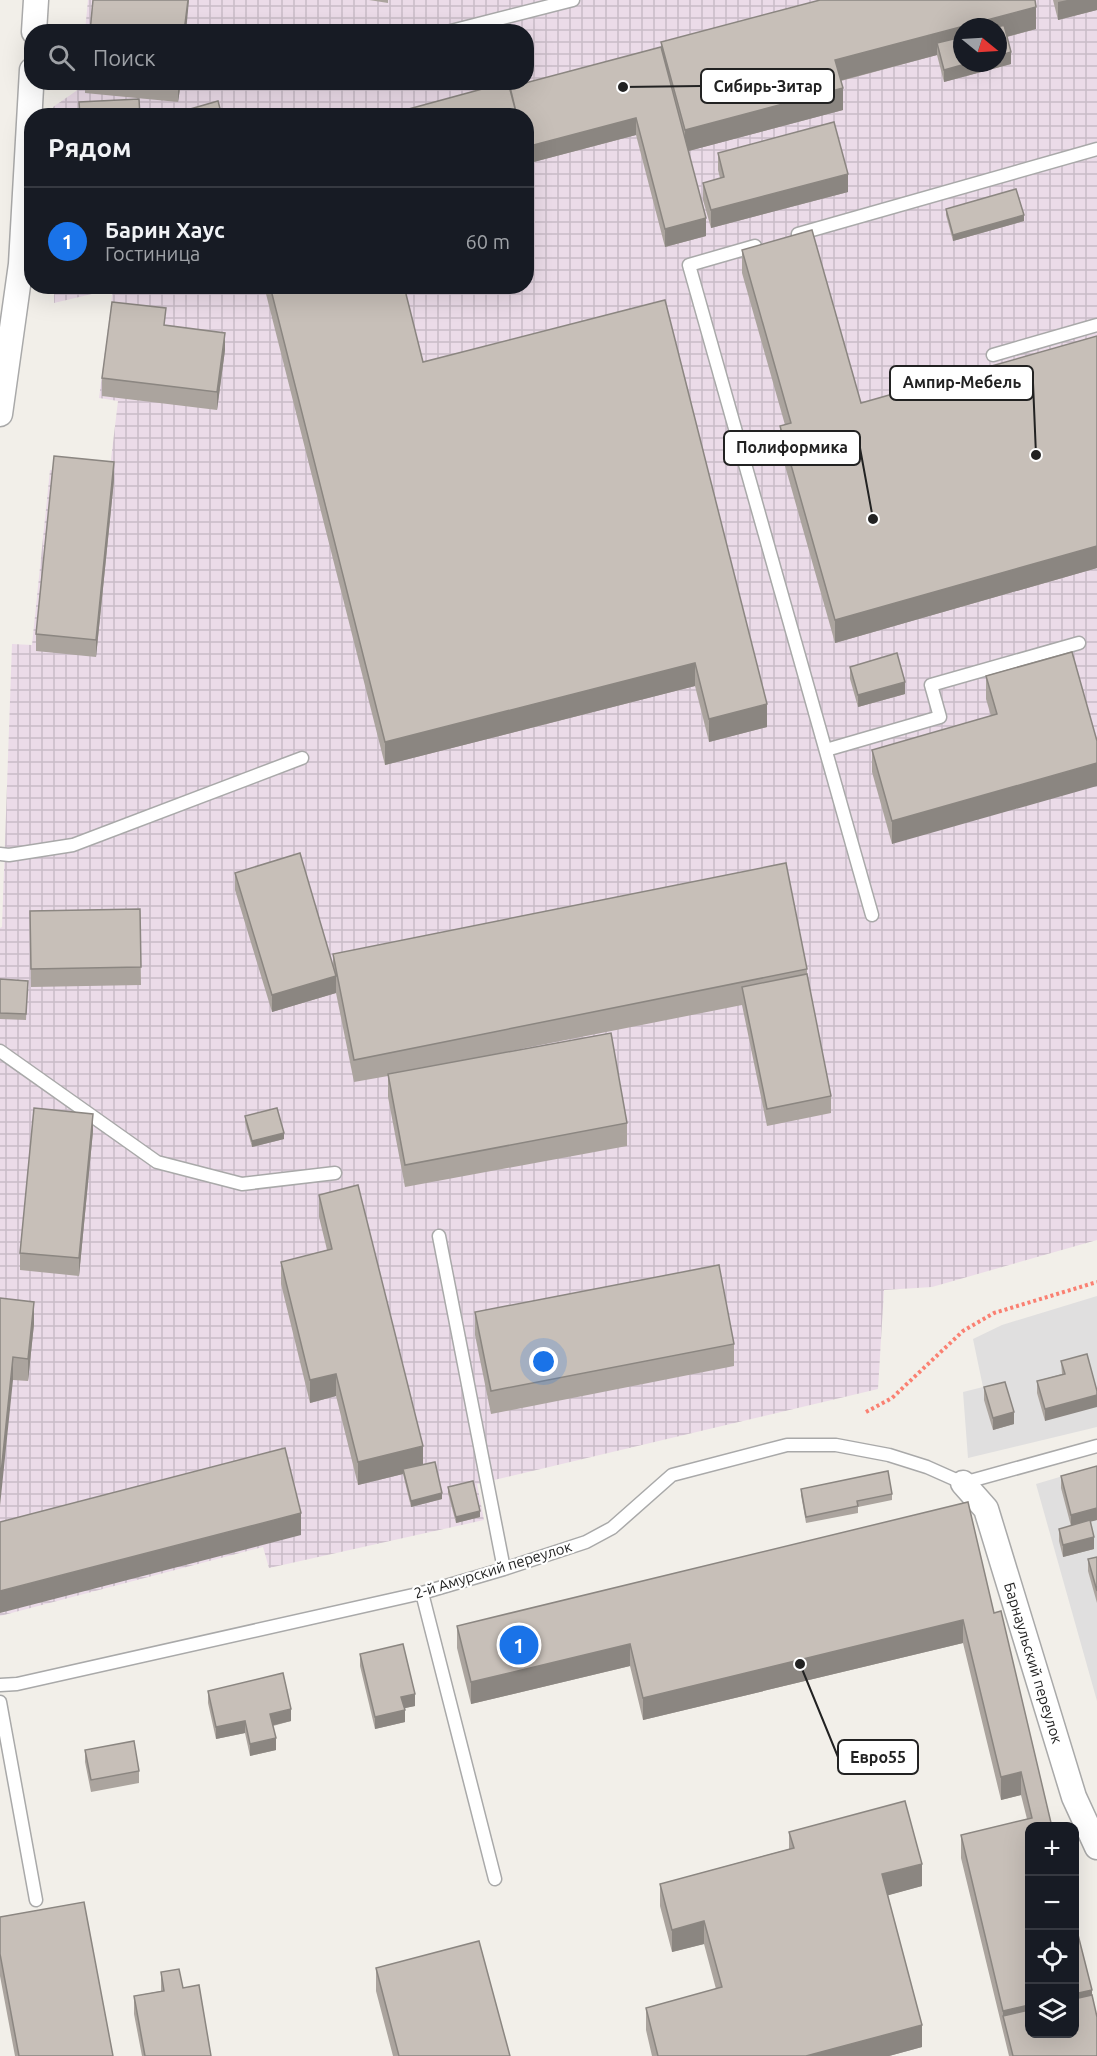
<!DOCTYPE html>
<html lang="ru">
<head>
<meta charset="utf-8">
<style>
	body { margin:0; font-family:Ubuntu,sans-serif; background:#20242c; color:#f1f3f6 }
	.controls { position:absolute; right:18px; bottom:18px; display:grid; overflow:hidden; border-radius:12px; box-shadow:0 6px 24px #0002 }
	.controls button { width:54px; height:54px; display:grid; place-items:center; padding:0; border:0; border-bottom:2px solid #363941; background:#171b24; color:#f1f3f6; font:30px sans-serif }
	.compass { position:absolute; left:953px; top:18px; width:54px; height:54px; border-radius:50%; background:#171b24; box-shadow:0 6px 24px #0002; rotate:108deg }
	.you { position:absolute; left:544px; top:1362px; width:21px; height:21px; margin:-15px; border:4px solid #fff; border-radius:50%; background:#1a73e8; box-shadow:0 0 0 9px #1a73e833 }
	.badge { display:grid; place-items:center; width:39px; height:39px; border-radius:50%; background:#1a73e8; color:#fff; font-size:20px; font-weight:700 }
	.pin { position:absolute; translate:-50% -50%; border:3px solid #fff; box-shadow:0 2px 6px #0006 }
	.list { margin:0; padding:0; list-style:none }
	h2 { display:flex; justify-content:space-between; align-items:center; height:78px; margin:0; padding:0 24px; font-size:26px }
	h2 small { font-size:20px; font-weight:400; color:#9ea1a6 }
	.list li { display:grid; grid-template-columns:39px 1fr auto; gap:18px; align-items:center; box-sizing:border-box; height:108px; padding:0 24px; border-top:2px solid #363941 }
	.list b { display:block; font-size:22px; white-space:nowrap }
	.list p { margin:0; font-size:20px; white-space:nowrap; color:#9ea1a6 }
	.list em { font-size:20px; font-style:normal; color:#9ea1a6 }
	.icon { flex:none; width:33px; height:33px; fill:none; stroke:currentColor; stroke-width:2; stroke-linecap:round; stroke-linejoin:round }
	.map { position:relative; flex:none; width:1097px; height:2056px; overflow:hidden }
	.search { position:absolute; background:#171b24; box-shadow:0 6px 24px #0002; left:24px; top:24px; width:510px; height:66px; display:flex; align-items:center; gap:15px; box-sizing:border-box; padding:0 21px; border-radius:24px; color:#9ea1a6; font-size:22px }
	.panel { position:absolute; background:#171b24; box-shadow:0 6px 24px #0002; left:24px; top:108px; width:510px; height:186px; border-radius:24px }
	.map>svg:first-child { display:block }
	.residential { fill:#e0dfdf }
	.industrial { fill:url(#industrial-grid); fill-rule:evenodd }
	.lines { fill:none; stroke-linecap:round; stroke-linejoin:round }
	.service-casing { stroke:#a9a9a9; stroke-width:15 }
	.minor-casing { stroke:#a9a9a9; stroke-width:27 }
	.path { stroke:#fa8072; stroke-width:4; stroke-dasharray:3 3; stroke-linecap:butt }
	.service { stroke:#fff; stroke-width:12 }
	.minor { stroke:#fff; stroke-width:24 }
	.wall { fill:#aba49e }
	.shaded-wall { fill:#8b8681 }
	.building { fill:#c7bfb8; stroke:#8b8681; stroke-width:1.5 }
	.labels { text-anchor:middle; stroke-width:4.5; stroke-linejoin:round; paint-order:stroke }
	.street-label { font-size:15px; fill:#222; stroke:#fff }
	.leader { fill:none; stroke:#222; stroke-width:2 }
	.callout-dot { fill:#222; stroke:#fff; stroke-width:2 }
	.callout { fill:#fff; stroke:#222; stroke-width:2 }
	.callout-label { font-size:16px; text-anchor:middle; font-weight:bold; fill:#222 }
</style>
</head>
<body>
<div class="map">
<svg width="1097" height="2056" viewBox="0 0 1097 2056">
	<defs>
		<pattern id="industrial-grid" width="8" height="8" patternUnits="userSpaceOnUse" patternTransform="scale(1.5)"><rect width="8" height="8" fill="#ebdbe8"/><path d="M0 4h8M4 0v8" fill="none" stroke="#c9bcc7"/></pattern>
	</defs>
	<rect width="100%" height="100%" fill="#f2efe9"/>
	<path class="residential" d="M1097,1296V1427L968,1458L963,1392L983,1387L973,1339L1002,1325Z
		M1097,1466V1701L1036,1484Z"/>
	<path class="industrial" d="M88,0H1097V1240L932,1287L884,1290L878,1389L477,1484L484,1520L269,1568L263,1547L0,1616V928L2,927L12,644L32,645L50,470L109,476L118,401L99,398L113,289L54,303V287L526,286V116H53V107L79,89V83L526,82V32L85,31ZM962,27H998V63H962Z"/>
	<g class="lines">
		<g class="service-casing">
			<path id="service" d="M447,32L573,0
				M798,234L1097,149
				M755,246L689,265L872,915
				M993,355L1097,325
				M826,750L940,717L931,685L1079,643
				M0,854L9,855L73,845L302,758
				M0,1051L157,1162L242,1184L335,1173
				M439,1236L504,1569
				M422,1593L495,1879
				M0,1685L17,1684L422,1593L504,1569L586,1542L612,1528L672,1475L787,1445H836L889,1455L927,1467L963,1483L1097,1446
				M0,1702L36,1900"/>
		</g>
		<g class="minor-casing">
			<path id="minor" d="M34,32L36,0
				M0,414L21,264L32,70
				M963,1483L986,1509L1074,1797L1097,1847"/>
		</g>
		<path class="path" d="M866,1412L892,1398L963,1331L994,1313L1097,1282"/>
		<use href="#service" class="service"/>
		<use href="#minor" class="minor"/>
	</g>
	<path class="wall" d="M369,0H388V3Z
		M1053,0H1097V10L1058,20Z
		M1036,29L1007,37L1011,64L944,82L937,55L841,81L843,110L688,151L706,236L665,247L636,135L526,164V116L510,87L661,47V42Z
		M85,82H181L178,102L85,93Z
		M718,153L848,192L711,228L703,200V183L720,178L718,170Z
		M946,209L1024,221L953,241L946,215Z
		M742,250L861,403L1097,336V568L835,643L780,448V426L785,425L742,273Z
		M264,286H404L423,362L767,727L709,742L695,686L385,765Z
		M166,325L225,350L217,410L102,396V378Z
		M114,480L96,657L36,651V634Z
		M1072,652L892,844L872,772V750L991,716L986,699V676Z
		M850,667L905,694L858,707L850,679Z
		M235,873L333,964V954L807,969V974L831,1096V1113L767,1126L742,1005L491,1055L627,1123V1146L405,1187L388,1097V1076L354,1082L336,993L272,1012L235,890Z
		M140,909L141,985L31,987L30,911Z
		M0,979L28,981L26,1020L0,1019Z
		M245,1116L284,1139L252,1147L245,1122Z
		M93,1131L79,1276L20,1270V1253Z
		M319,1195L423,1464L442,1499L411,1507L403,1474L358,1485L336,1396L310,1403L281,1284V1262L327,1250L319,1217Z
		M0,1298L34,1324L28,1381L13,1380Z
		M475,1312L734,1344V1366L491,1414L475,1335Z
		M1087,1354L1045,1421L1037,1393V1381L1062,1374L1061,1361Z
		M984,1387L1014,1424L993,1430L984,1400Z
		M1061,1476L1097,1520L1090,1521L1094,1549L1063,1557L1059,1541V1529L1071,1526L1061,1488Z
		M448,1487L480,1517L456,1523L448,1493Z
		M801,1489L892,1494V1500L858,1507V1513L806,1523L801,1495Z
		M1097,1557V1603L1088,1571V1559Z
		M994,1613L1092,1995L1097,2056H1009L961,1858V1835L1027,1819L1021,1795L1001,1800L963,1643L643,1720L630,1666L471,1704L457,1648V1626Z
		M360,1654L415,1706L404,1708L405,1722L375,1729L360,1666Z
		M208,1691L291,1721L273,1726L276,1750L250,1756L245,1733L216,1739L208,1703Z
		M85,1750L139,1771V1783L91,1792L85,1762Z
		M789,1832L922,1886L888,1895L922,2047L889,2056H652L646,2030V2008L716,1989L704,1944L672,1952L660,1906V1884L789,1849Z
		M0,1917L113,2056H15L0,1976Z
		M376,1968L510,2056H393L376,1991Z
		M161,1972L183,1988L211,2056H142L134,2014V1996L161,1991Z"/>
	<path class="shaded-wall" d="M188,0H189L186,32H184Z
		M1067,0H1097V10L1058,20V2Z
		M1036,7V29L998,39V27H962V49L937,43V55L835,82V60Z
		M1011,52V64L944,82V70L969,63H998V56Z
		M179,82H181L178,102V85Z
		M843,88V110L685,152V130Z
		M636,118V135L526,164V147Z
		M848,174V192L711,228V210Z
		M1024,215V221L953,241V235Z
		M706,218V236L665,247V229Z
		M225,333V350L217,410V392Z
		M114,462V480L96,657V640Z
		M1097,546V568L835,643V620Z
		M695,663V686L385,765V742Z
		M905,682V694L858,707V695Z
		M767,704V727L709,742V719Z
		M1097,763V786L892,844V821Z
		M336,976V993L272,1012V995Z
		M93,1114V1131L79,1276V1258Z
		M284,1133V1139L252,1147V1141Z
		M34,1302V1324L28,1381V1359Z
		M13,1357V1380L0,1506V1483Z
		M336,1374V1396L310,1403V1380Z
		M1097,1395V1407L1045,1421V1409Z
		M1014,1412V1424L993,1430V1418Z
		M423,1446V1469H403V1474L358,1485V1462Z
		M442,1493V1499L411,1507V1501Z
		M1097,1508V1520L1071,1527V1515Z
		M480,1511V1517L456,1523V1517Z
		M301,1513V1535L0,1613V1591Z
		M1094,1537V1549L1063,1557V1545Z
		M963,1620V1643L643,1720V1698Z
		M630,1644V1666L471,1704V1682Z
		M415,1694V1706L401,1709V1697Z
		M291,1709V1721L270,1726V1714Z
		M405,1710V1722L375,1729V1717Z
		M245,1721V1733L216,1739V1727Z
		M276,1738V1750L250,1756V1744Z
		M1021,1772V1795L1001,1800V1777Z
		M922,1864V1886L882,1897V1874Z
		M704,1921V1944L672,1952V1930Z
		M1092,1990V2012L1074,2016V1994Z
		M1029,2005V2027L1003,2016V2034V2011Z
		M922,2025V2047L889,2056H806Z"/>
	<path class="building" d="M93,0H188L184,32H90Z
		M820,0H1035L1036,7L835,60L843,88L685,130L661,42Z
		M1004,25L1011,52L998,56V27Z
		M962,37V63H969L944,70L937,43Z
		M661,47L706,218L665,229L636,118L526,147V116H517L510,87Z
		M158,82H179L178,85Z
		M508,82L517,116H383Z
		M139,99L140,116H80L79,102Z
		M218,101L222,116H166Z
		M834,122L848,174L711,210L703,183L724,177L718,153Z
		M1016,189L1024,215L953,235L946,209Z
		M812,230L861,403L1097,336V546L835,620L780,426L791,423L742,250Z
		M270,286H404L423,362L665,300L767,704L709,719L695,663L385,742Z
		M112,302L166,308L164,325L225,333L217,392L102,378Z
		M54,456L114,462L96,640L36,634Z
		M1072,652L1097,741V763L892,821L872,750L997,714L986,676Z
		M897,653L905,682L858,695L850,667Z
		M300,853L336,976L272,995L235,873Z
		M786,863L807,969L354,1060L333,954Z
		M140,909L141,967L31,969L30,911Z
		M807,974L831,1096L767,1109L742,987Z
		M0,979L28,981L26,1014L0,1013Z
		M611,1033L627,1123L405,1165L388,1074Z
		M34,1108L93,1114L79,1258L20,1253Z
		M277,1108L284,1133L252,1141L245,1116Z
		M358,1185L423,1446L358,1462L336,1374L310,1380L281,1262L332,1249L319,1195Z
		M719,1265L734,1344L491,1391L475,1312Z
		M0,1298L34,1302L28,1359L13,1357L0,1483Z
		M1087,1354L1097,1391V1395L1045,1409L1037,1381L1065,1374L1061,1361Z
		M1005,1382L1014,1412L993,1418L984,1387Z
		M285,1448L301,1513L0,1591V1522Z
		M435,1462L442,1493L411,1501L403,1469Z
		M1097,1466V1508L1071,1515L1061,1476Z
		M888,1471L892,1494L857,1501L858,1506L806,1517L801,1489Z
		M473,1481L480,1511L456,1517L448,1487Z
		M968,1502L994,1613L1001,1611L1052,1827H1029V2005L1003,2011L961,1835L1032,1818L1021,1772L1001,1777L963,1620L643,1698L630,1644L471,1682L457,1626Z
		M1090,1520L1094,1537L1063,1545L1059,1529Z
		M1097,1557V1591L1088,1559Z
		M403,1644L415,1694L401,1697L405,1710L375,1717L360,1654Z
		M283,1673L291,1709L270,1714L276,1738L250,1744L245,1721L216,1727L208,1691Z
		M134,1741L139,1771L91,1780L85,1750Z
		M905,1801L922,1864L882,1874L922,2025L806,2056H658L646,2008L722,1987L704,1921L672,1930L660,1884L794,1848L789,1832Z
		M84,1902L113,2056H19L0,1954V1917Z
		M1074,1919L1092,1990L1074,1994Z
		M479,1941L510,2056H399L376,1968Z
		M179,1969L183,1988L199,1985L211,2056H145L134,1996L164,1991L161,1972Z
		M1092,1995L1097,2017V2056H1013L1003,2016L1029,2010V2034H1074V1999Z"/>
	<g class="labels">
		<g class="street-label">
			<text transform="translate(493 1570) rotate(-17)" y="5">2-й Амурский переулок</text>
			<text transform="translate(1033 1663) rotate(73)" y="5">Барнаульский переулок</text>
		</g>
	</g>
	<path class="leader" d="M623 87L701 86M1036 455L1033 383M873 519L860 448M800 1664L838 1757"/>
	<g class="callout-dot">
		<circle cx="623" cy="87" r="6"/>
		<circle cx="1036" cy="455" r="6"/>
		<circle cx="873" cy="519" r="6"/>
		<circle cx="800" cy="1664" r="6"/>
	</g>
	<g class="callout">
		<rect x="701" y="69" width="133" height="34" rx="6"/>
		<rect x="890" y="366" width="143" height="34" rx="6"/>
		<rect x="724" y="431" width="136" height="34" rx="6"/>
		<rect x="838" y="1740" width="80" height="34" rx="6"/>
	</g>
	<g class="callout-label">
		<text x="768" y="92">Сибирь-Зитар</text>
		<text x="962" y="388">Ампир-Мебель</text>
		<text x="792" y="453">Полиформика</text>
		<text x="878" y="1763">Евро55</text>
	</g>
</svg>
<div class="controls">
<button>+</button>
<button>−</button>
<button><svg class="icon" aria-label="locate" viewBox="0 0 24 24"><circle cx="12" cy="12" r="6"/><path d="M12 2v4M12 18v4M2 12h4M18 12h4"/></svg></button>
<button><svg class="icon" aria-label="layers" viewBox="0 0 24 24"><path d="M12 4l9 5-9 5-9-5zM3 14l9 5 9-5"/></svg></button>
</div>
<svg class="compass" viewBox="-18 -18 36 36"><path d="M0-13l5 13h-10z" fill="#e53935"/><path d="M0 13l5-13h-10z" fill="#9ea1a6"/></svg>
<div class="you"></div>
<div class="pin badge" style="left:519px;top:1645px">1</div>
<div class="search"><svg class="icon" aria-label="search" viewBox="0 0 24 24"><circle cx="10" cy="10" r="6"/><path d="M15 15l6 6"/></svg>Поиск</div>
<section class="panel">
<h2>Рядом<small></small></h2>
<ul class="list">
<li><span class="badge">1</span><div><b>Барин Хаус</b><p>Гостиница</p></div><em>60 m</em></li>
</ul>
</section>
</div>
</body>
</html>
